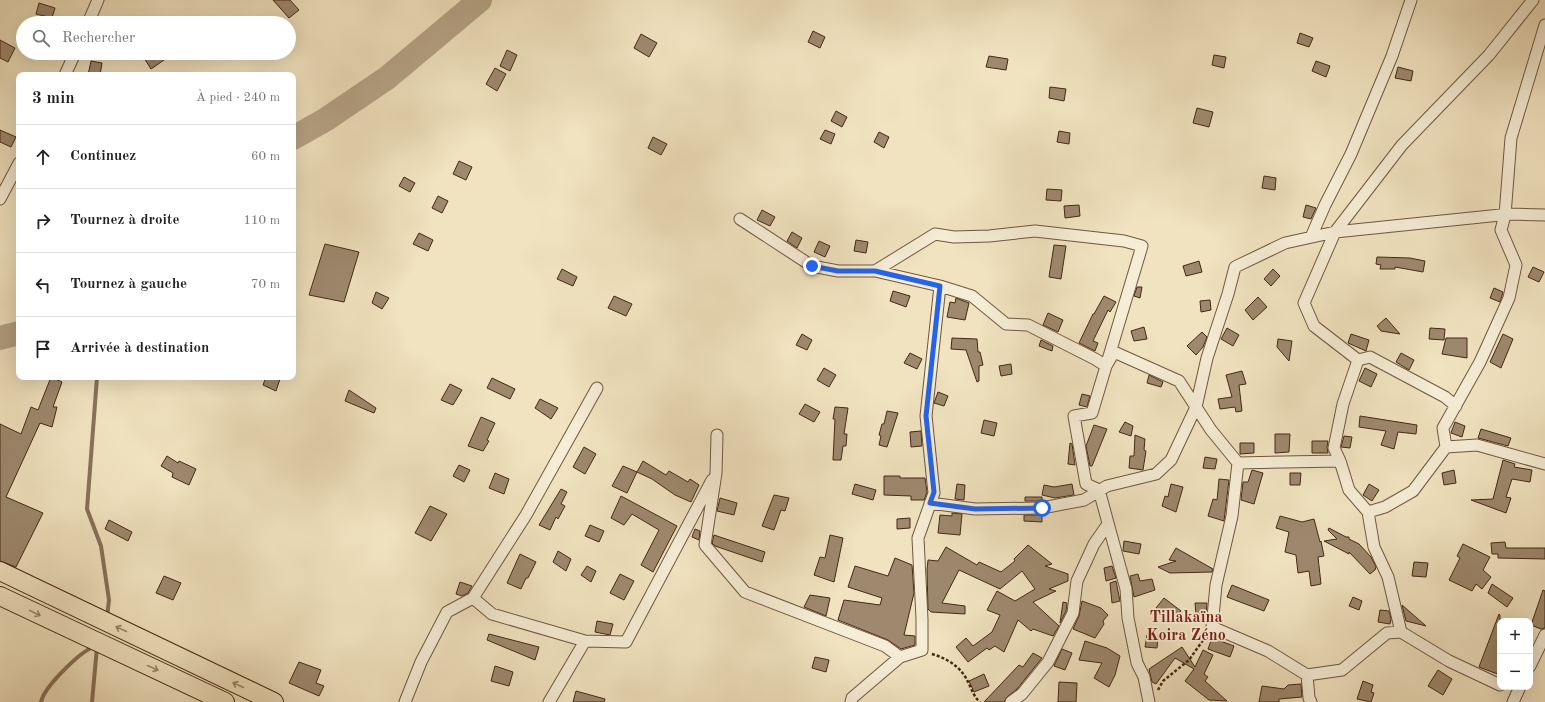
<!DOCTYPE html>
<html lang="fr">
<head>
<meta charset="utf-8">
<style>
	body { margin:0; font-family:"Old Standard TT",serif; background:#f6f6f6; color:#222 }
	.controls { position:absolute; right:12px; bottom:12px; display:grid; overflow:hidden; border-radius:8px; box-shadow:0 4px 16px #0002 }
	.controls button { width:36px; height:36px; display:grid; place-items:center; padding:0; border:0; border-bottom:1px solid #e0e0e0; background:#fff; color:#222; font:20px sans-serif }
	.stop { position:absolute; width:12px; height:12px; margin:-9px; border:3px solid #2563eb; border-radius:50%; background:#fff }
	.stop.end { background:#2563eb; border-color:#fff; box-shadow:0 1px 4px #0008 }
	.list { margin:0; padding:0; list-style:none }
	h2 { display:flex; justify-content:space-between; align-items:center; height:52px; margin:0; padding:0 16px; font-size:17px }
	h2 small { font-size:13px; font-weight:400; color:#767676 }
	.list li { display:grid; grid-template-columns:26px 1fr auto; gap:12px; align-items:center; box-sizing:border-box; height:64px; padding:0 16px; border-top:1px solid #e0e0e0 }
	.list b { display:block; font-size:15px; white-space:nowrap }
	.list em { font-size:13px; font-style:normal; color:#767676 }
	.icon { flex:none; width:22px; height:22px; fill:none; stroke:currentColor; stroke-width:2; stroke-linecap:round; stroke-linejoin:round }
	.map { position:relative; flex:none; width:1545px; height:702px; overflow:hidden }
	.search { position:absolute; background:#fff; box-shadow:0 4px 16px #0002; left:16px; top:16px; width:280px; height:44px; display:flex; align-items:center; gap:10px; box-sizing:border-box; padding:0 14px; border-radius:22px; color:#767676; font-size:15px }
	.panel { position:absolute; background:#fff; box-shadow:0 4px 16px #0002; left:16px; top:72px; width:280px; height:308px; border-radius:8px }
	.map>svg:first-child { display:block }
	.lines { fill:none; stroke-linecap:round; stroke-linejoin:round }
	.stream { stroke:#887259; stroke-width:4 }
	.river { stroke:#b6a386; stroke-width:24 }
	.building { fill:#9e896e; stroke:#442816 }
	.street-casing { stroke:#6f5740; stroke-width:13 }
	.primary-casing { stroke:#442816; stroke-width:20 }
	.path { stroke:#442816; stroke-width:2.5; stroke-dasharray:3 2; stroke-linecap:butt }
	.street { stroke:#f6edd6; stroke-width:11 }
	.primary { stroke:#f1e3c0; stroke-width:18 }
	.oneway { stroke:#9a866b }
	.route { stroke:#2563eb; stroke-width:5 }
	.labels { text-anchor:middle; stroke-width:3.5; stroke-linejoin:round; paint-order:stroke }
	.quarter-label { font-size:16px; font-weight:bold; fill:#7a1f14; stroke:#f6edd6 }
</style>
</head>
<body>
<div class="map">
<svg width="1545" height="702" viewBox="0 0 1545 702">
	<rect width="100%" height="100%" fill="#f1e3c0"/>
	<filter id="stains"><feTurbulence type="fractalNoise" baseFrequency=".005" numOctaves="4"/><feColorMatrix values="0 0 0 0 .2 0 0 0 0 .09 0 0 0 0 .02 0 0 0 .5 -.17"/></filter>
	<radialGradient id="worn" r=".72"><stop offset=".6" stop-color="#630" stop-opacity="0"/><stop offset="1" stop-color="#630" stop-opacity=".3"/></radialGradient>
	<g class="lines">
		<path class="stream" d="M97,377L87,509L101,546L109,600L107,617
			M41,702C44,687 79,653 93,647
			M92,702L97,647"/>
		<path class="river" d="M293,138L325,120L387,78L480,0
			M0,338L19,333"/>
	</g>
	<path class="building" d="M273,0H290L299,10L289,18Z
		M39,3L55,8L52,18L36,14Z
		M813,31L825,37L820,48L808,42Z
		M1300,33L1313,38L1309,47L1297,43Z
		M641,34L657,43L649,57L634,48Z
		M0,40L15,48L8,62L0,58Z
		M507,50L517,55L510,71L500,66Z
		M141,53H174L151,69Z
		M1214,55L1226,57L1224,68L1212,65Z
		M989,56L1008,59L1006,70L986,67Z
		M91,61L102,63L100,75H88Z
		M1316,61L1330,66L1326,77L1312,71Z
		M1398,67L1413,71L1411,81L1395,78Z
		M495,68L506,74L497,91L486,84Z
		M1050,87L1066,89L1064,101L1049,98Z
		M1197,108L1213,112L1209,127L1193,123Z
		M836,111L847,117L842,127L831,121Z
		M0,130L16,137L11,147L0,142Z
		M825,130L835,134L831,144L820,139Z
		M1059,131L1070,133L1069,144L1057,142Z
		M879,132L889,137L884,148L874,142Z
		M653,137L667,144L661,155L648,148Z
		M459,161L472,167L466,180L453,174Z
		M1264,176L1276,178L1275,190L1262,188Z
		M404,177L415,183L410,192L399,186Z
		M1047,189L1062,190L1061,201L1046,200Z
		M438,196L448,201L442,213L432,208Z
		M1079,205L1080,216L1065,218L1064,206Z
		M1306,205L1316,208L1311,219L1303,217Z
		M762,210L775,217L770,226L757,220Z
		M792,232L802,238L797,248L787,241Z
		M419,233L433,240L428,251L413,244Z
		M856,240L868,242L866,253L854,251Z
		M819,241L830,246L825,257L814,252Z
		M325,244L359,252L344,302L309,295Z
		M1054,245L1066,246L1061,279L1049,277Z
		M1377,257L1410,258L1425,261L1423,272L1395,267V269H1380L1381,265L1376,264Z
		M1199,261L1202,272L1186,276L1183,266Z
		M1533,267L1544,272L1539,282L1528,277Z
		M562,269L577,277L573,286L557,279Z
		M1273,269L1280,276L1271,286L1264,279Z
		M1137,287H1142L1140,298L1134,296Z
		M1494,288L1503,292L1500,302L1490,298Z
		M893,291L910,296L906,307L890,301Z
		M376,292L389,298L382,309L372,303Z
		M614,296L632,304L626,316L608,308Z
		M1104,296L1116,302L1110,312L1108,310L1093,341L1098,343L1095,351L1079,343L1093,314H1094Z
		M1258,297L1267,307L1253,320L1245,310Z
		M956,298L969,303L965,320L947,317L950,302L955,303Z
		M1210,300L1211,310L1201,312L1200,301Z
		M1048,313L1063,320L1058,332L1043,325Z
		M1386,318L1400,334L1381,331L1377,326Z
		M1144,327L1147,339L1134,341L1131,331Z
		M1227,328L1239,335L1233,346L1221,339Z
		M1430,328L1445,329L1444,340L1429,339Z
		M1202,332L1207,337L1203,347L1196,355L1187,346Z
		M802,334L812,340L807,350L796,345Z
		M1351,334L1369,340L1366,351L1348,343Z
		M1503,334L1513,339L1501,368L1490,362Z
		M952,338L977,339L978,352H980L983,365L979,366V381L977,382L966,350L951,349Z
		M1446,338H1467V358L1442,354Z
		M1278,339L1292,341L1289,361L1277,347Z
		M1041,340L1053,346L1052,351L1039,346Z
		M910,353L922,359L917,369L904,363Z
		M1401,353L1414,360L1409,370L1396,362Z
		M1011,364L1012,374L1001,376L999,366Z
		M824,368L836,375L829,387L817,380Z
		M1365,368L1377,374L1371,387L1359,381Z
		M1242,371L1246,384L1239,385L1242,411L1236,412L1235,407L1220,409L1218,399L1232,397L1226,375Z
		M1149,375L1163,382L1161,387L1147,383Z
		M51,377L62,382L53,407H57L52,427L40,423L6,497L43,513L16,567L0,561V424L21,434L31,407L38,410Z
		M266,377H273L280,379L276,391L263,385Z
		M492,378L515,389L510,399L487,388Z
		M450,384L462,390L453,405L441,400Z
		M349,390L376,408L374,413L345,401Z
		M938,392L948,396L944,406L934,403Z
		M1082,394L1090,396L1087,407L1079,405Z
		M540,399L558,408L551,419L535,408Z
		M805,404L820,412L814,422L799,414Z
		M835,407L848,408L844,434H847L846,446H843L841,460H833L835,419H833Z
		M887,411L898,413L887,447L879,445L881,436L879,435L882,424H884Z
		M1360,416L1417,425L1416,434L1398,432L1394,449L1381,445L1386,431L1359,427Z
		M481,417L495,423L487,440L489,441L483,451L468,446Z
		M984,420L997,423L994,436L981,433Z
		M1125,422L1133,426L1131,436L1119,432Z
		M1455,422L1465,426L1462,437L1451,433Z
		M1094,425L1107,429L1092,466H1090L1086,446Z
		M1481,429L1511,438L1508,446L1478,438Z
		M921,431L922,446L911,447L910,432Z
		M1275,434H1290L1289,452L1275,453Z
		M1135,435L1145,439L1144,450L1146,451L1143,470L1129,468L1130,456H1134Z
		M1344,436L1352,437L1350,448L1341,447Z
		M1312,441H1328L1327,447L1328,453H1312Z
		M1070,443L1072,444L1075,465L1068,464Z
		M1240,443H1254V453L1240,454Z
		M584,447L596,454L585,474L573,467Z
		M167,456L178,463L179,461L196,469L189,485L172,477L173,473L161,466Z
		M1205,457L1217,459L1215,469L1203,468Z
		M1503,460L1515,464L1514,467L1532,470L1530,482L1512,479L1506,497L1511,498L1506,513L1471,500L1493,499Z
		M643,461L666,475L669,471L688,482L690,479L699,485L691,502L675,495L652,479L637,472Z
		M459,465L470,470L464,482L453,476Z
		M623,466L637,472L627,493L612,486Z
		M1252,470L1263,473L1254,504L1241,500L1243,482H1248Z
		M1454,470L1456,483L1444,485L1442,473Z
		M495,473L509,479L504,494L489,488Z
		M1290,473H1301L1300,485H1290Z
		M884,476H900V478H925L927,492L924,500H911V496L884,495Z
		M1219,479L1229,480L1224,521L1208,516L1213,499L1217,500Z
		M855,484L876,490L873,500L852,494Z
		M957,484L965,485L964,500L955,499Z
		M1072,484L1074,495L1055,498L1042,495L1044,485L1054,487Z
		M1171,484L1183,487L1176,512L1162,506L1165,496L1168,497Z
		M1369,484L1379,490L1372,501L1363,495Z
		M561,489L567,492L561,504L565,506L558,519L556,517L550,530L539,525Z
		M774,495L789,498L785,511L781,510L774,530L762,526Z
		M621,496L677,526L653,572L641,565L659,530L632,514L624,525L611,518Z
		M1025,497H1042V501H1025Z
		M720,498L737,503L734,515L717,511Z
		M430,506L447,514L431,541L415,533Z
		M952,513L962,514L960,535L938,533L940,515L952,516Z
		M1024,515H1042V522L1024,521Z
		M1280,516L1302,522L1314,519L1320,542L1321,541L1324,556L1318,557L1321,584L1311,586L1309,571L1298,573L1296,555L1285,552L1289,532L1276,528Z
		M910,518V528L897,529V519Z
		M109,520L132,532L128,541L105,529Z
		M590,525L604,531L599,542L585,536Z
		M1329,528L1346,537H1349V539L1359,544L1371,557L1376,567L1375,570L1370,574L1349,552V554L1324,541L1337,539L1328,530Z
		M695,529L700,531L699,540L692,537Z
		M714,535L765,552L762,562L715,546L712,543Z
		M830,535L843,538L834,582L814,575L820,557L825,558Z
		M1124,541L1141,544L1139,554L1123,551Z
		M1505,542L1506,548H1545V559L1498,558V554H1492L1491,543Z
		M1463,544L1490,557L1483,570L1491,577L1482,589L1476,584L1472,591L1449,580L1460,558L1457,556Z
		M1028,545L1052,564L1045,566L1068,574V581L1049,589L1056,591L1033,602L1059,626L1053,636L1033,629L1031,631L1018,620L1004,652L995,646L989,650L987,648L968,662L956,647L966,638L973,646L992,632L1000,615L987,610L997,591L1015,601L1035,589L1022,571L1000,589L959,570L942,603L965,606V614L931,612L928,609L927,570L928,560L938,561L946,547L977,565L979,562L1001,572L1015,561L1014,559Z
		M1176,548L1213,569L1212,572L1170,573L1158,567L1176,561L1169,560Z
		M558,551L571,559L566,571L553,562Z
		M520,554L536,562L528,578H526L521,589L507,583Z
		M895,558L912,565L914,593L904,635L915,636V645L901,649L888,640L838,620L844,600L880,605L882,598L848,587L855,566L888,576Z
		M1414,562L1428,563L1426,577L1412,576Z
		M587,566L596,571L591,582L581,575Z
		M1112,566L1116,578L1106,581L1104,568Z
		M620,574L634,581L624,600L610,593Z
		M1138,574L1140,581L1152,579L1155,590L1134,597L1130,576Z
		M164,576L181,583L173,600L156,593Z
		M1116,581L1120,601L1112,603L1110,583Z
		M460,582L472,586L468,593L462,596L456,594Z
		M1492,584L1513,598L1507,607L1488,593Z
		M1232,585L1269,600L1264,611L1227,597Z
		M1543,590L1545,591V628L1541,629L1531,625Z
		M810,595L830,598L826,616L804,607Z
		M1353,597L1362,601L1359,610L1349,606Z
		M1164,598L1181,611L1173,621L1156,608Z
		M1082,601L1101,608L1108,615L1103,621L1104,624L1095,638L1073,629L1079,616Z
		M1063,602L1067,603L1066,611L1060,623Z
		M1195,603H1207L1206,614H1196Z
		M1402,605L1426,626L1406,621Z
		M1380,610L1389,611L1391,619L1390,624L1378,622Z
		M1499,614L1500,615V675L1479,667Z
		M597,621L613,624L610,635L595,632Z
		M489,634L539,647L535,660L487,640Z
		M1147,635L1158,636L1157,648L1145,647Z
		M1212,638L1234,646L1230,657L1208,649Z
		M1085,641L1107,648L1120,656L1115,675L1109,687L1094,678L1102,663L1079,660Z
		M1182,647L1195,667L1203,650L1213,655L1204,674L1208,677L1205,681L1227,701L1209,700L1185,681L1194,669L1175,658L1156,684L1152,682L1149,669Z
		M1062,649L1072,653L1065,670L1054,666Z
		M1033,653L1042,658L1017,689L1007,697L1004,702H984L1019,665L1023,667Z
		M815,657L829,660L826,672L812,668Z
		M299,662L321,670L316,683L324,686L319,696L289,683Z
		M495,666L513,672L509,686L491,681Z
		M1438,670L1452,679L1443,695L1428,686Z
		M984,674L989,686L974,692L969,681Z
		M1363,681L1373,685L1371,692L1374,693L1371,702L1357,699Z
		M1059,682L1077,683L1076,702H1058Z
		M1301,684L1302,697L1279,699V702H1259L1262,686L1284,689L1288,685Z
		M576,691L605,699L604,702H573Z"/>
	<g class="lines">
		<g class="street-casing">
			<path id="street" d="M88,23L98,0
				M65,75L75,53
				M0,199L19,163
				M740,219L812,266L838,271H875L940,286L926,416L934,493L918,538L922,619V650L900,657L852,698L851,702
				M1311,237L1325,205L1351,154L1392,56L1411,0
				M875,271L935,234L954,237L989,236L1035,231L1124,241L1142,246L1092,413L1074,416L1086,484L1099,490L1126,589L1128,618L1137,663L1144,677L1149,702
				M940,286L972,296L1006,324L1028,325L1095,359L1106,366L1114,352L1179,381L1211,430L1238,463L1340,461L1349,490L1368,512L1385,507L1413,491L1446,447L1477,445L1545,464
				M1358,360L1370,357L1445,397L1456,406
				M717,435L716,473L705,545L745,592L885,646L900,657
				M1446,447L1443,428L1480,362L1509,298L1516,265L1501,230L1505,215L1511,138L1545,25
				M1340,461L1334,448L1343,404L1358,360L1314,326L1304,303L1335,232L1402,145L1489,55L1533,0
				M1238,463L1232,516L1216,585L1212,627L1268,651L1307,675L1309,698L1311,702
				M930,503L975,509L1042,508L1084,500L1107,486L1156,474L1171,460L1196,407L1207,358L1228,294L1235,267L1285,243L1335,232L1510,214L1545,215
				M1368,512L1374,547L1388,577L1401,632L1449,661L1500,685
				M473,598L492,614L585,641
				M1530,666L1545,635
				M1307,675L1342,670L1387,633L1401,632
				M405,702L421,662L447,612L473,598L526,515L597,388
				M549,702L585,641L626,642L712,480
				M1011,702L1022,694L1048,662L1073,613L1077,581L1094,544L1108,524
				M1513,702L1520,687"/>
		</g>
		<g class="primary-casing">
			<path id="primary" d="M0,571L274,702
				M0,596L225,702"/>
		</g>
		<path class="path" d="M932,654C946,658 960,666 967,680C971,687 973,696 980,702
			M1158,690L1163,681L1189,660L1206,636"/>
		<use href="#street" class="street"/>
		<use href="#primary" class="primary"/>
	</g>
	<defs><path id="oneway-shaft" d="M-6 0H5M1.5-3L5.5 0L1.5 3" fill="none" stroke-width="1.6" stroke-linecap="round" stroke-linejoin="round"/></defs>
	<g class="oneway">
		<use href="#oneway-shaft" transform="translate(35 613) rotate(26)"/>
		<use href="#oneway-shaft" transform="translate(121 629) rotate(-155)"/>
		<use href="#oneway-shaft" transform="translate(153 668) rotate(25)"/>
		<use href="#oneway-shaft" transform="translate(238 685) rotate(-155)"/>
	</g>
	<g class="lines">
		<path class="route" d="M812,266L838,271H875L940,286L926,416L934,492L930,503L975,509L1042,508"/>
	</g>
	<g class="labels">
		<g class="quarter-label">
			<text x="1186" y="622">Tillakaïna<tspan x="1186" dy="18">Koira Zéno</tspan></text>
		</g>
	</g>
	<rect width="100%" height="100%" filter="url(#stains)"/>
	<rect width="100%" height="100%" fill="url(#worn)"/>
</svg>
<div class="controls">
<button>+</button>
<button>−</button>
</div>
<div class="stop" style="left:1042px;top:508px"></div>
<div class="stop end" style="left:812px;top:266px"></div>
<div class="search"><svg class="icon" aria-label="search" viewBox="0 0 24 24"><circle cx="10" cy="10" r="6"/><path d="M15 15l6 6"/></svg>Rechercher</div>
<section class="panel">
<h2>3 min<small>À pied · 240 m</small></h2>
<ul class="list">
<li><svg class="icon" aria-label="ahead" viewBox="0 0 24 24"><path d="M12 20V5M6 11l6-6 6 6"/></svg><div><b>Continuez</b></div><em>60 m</em></li>
<li><svg class="icon" aria-label="right" viewBox="0 0 24 24"><path d="M7 20v-9h11M14 6l5 5-5 5"/></svg><div><b>Tournez à droite</b></div><em>110 m</em></li>
<li><svg class="icon" aria-label="left" viewBox="0 0 24 24"><path d="M17 20v-9H6M10 6l-5 5 5 5"/></svg><div><b>Tournez à gauche</b></div><em>70 m</em></li>
<li><svg class="icon" aria-label="arrive" viewBox="0 0 24 24"><path d="M6 21V4h12l-3 4 3 4H6"/></svg><div><b>Arrivée à destination</b></div></li>
</ul>
</section>
</div>
</body>
</html>
